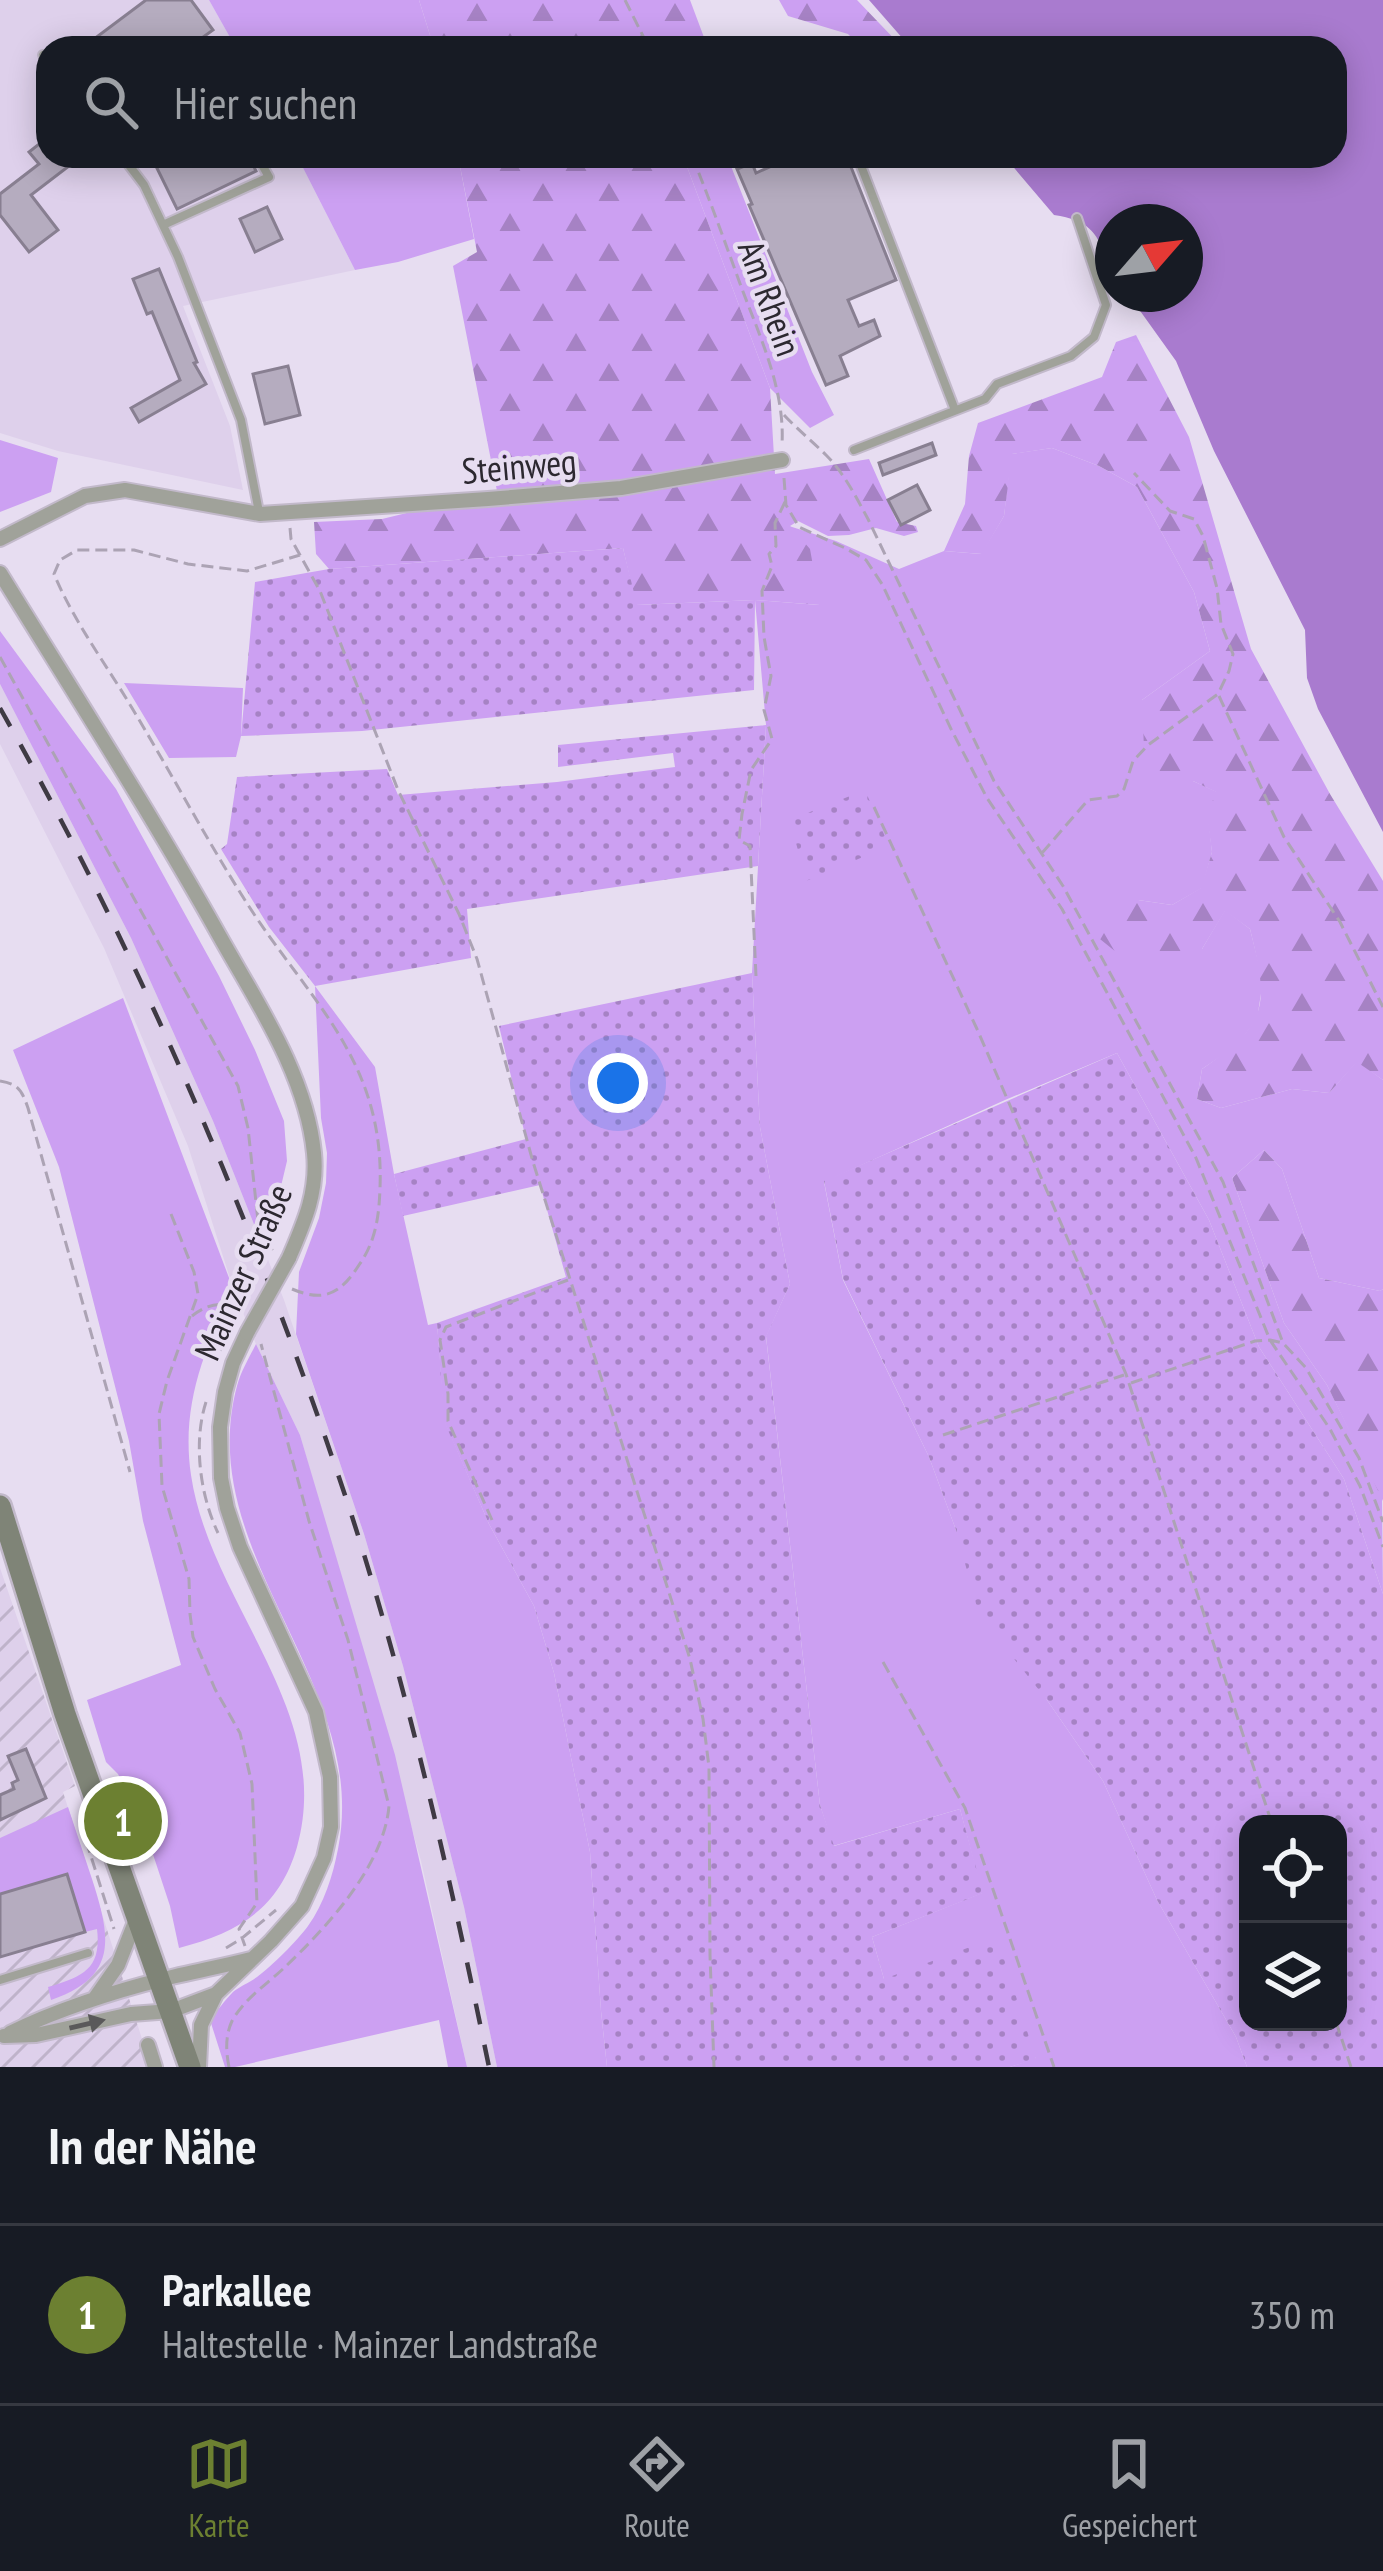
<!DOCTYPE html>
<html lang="de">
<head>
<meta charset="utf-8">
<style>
	body { margin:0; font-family:"PT Sans Narrow",sans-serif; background:#20242c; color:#f1f3f6 }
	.controls { position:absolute; right:36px; bottom:36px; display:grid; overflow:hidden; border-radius:24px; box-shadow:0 6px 30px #0003 }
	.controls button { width:108px; height:108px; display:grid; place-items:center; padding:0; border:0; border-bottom:3px solid #363941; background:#171b24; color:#f1f3f6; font:60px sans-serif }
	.compass { position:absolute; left:1095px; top:204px; width:108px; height:108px; border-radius:50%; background:#171b24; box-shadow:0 6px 30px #0003; rotate:62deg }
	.you { position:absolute; left:618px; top:1083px; width:42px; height:42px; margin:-30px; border:9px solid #fff; border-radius:50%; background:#1a73e8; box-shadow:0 0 0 18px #1a73e833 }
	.badge { display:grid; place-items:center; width:78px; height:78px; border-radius:50%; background:#6c8031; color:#fff; font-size:39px; font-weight:700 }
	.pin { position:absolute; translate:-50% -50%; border:6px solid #fff; box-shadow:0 3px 12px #0006 }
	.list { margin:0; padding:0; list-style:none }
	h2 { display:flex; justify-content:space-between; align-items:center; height:156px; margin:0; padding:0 48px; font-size:51px }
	h2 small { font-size:39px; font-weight:400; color:#9ea1a6 }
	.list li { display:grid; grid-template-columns:78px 1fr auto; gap:36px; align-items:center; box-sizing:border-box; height:180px; padding:0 48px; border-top:3px solid #363941 }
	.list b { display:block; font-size:45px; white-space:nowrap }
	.list p { margin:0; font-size:39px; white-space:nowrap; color:#9ea1a6 }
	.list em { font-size:39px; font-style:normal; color:#9ea1a6 }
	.icon { flex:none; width:66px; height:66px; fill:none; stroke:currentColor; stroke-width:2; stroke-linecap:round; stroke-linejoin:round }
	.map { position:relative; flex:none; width:1383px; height:2067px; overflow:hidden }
	.search { position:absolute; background:#171b24; box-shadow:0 6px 30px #0003; left:36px; right:36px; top:36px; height:132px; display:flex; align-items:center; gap:30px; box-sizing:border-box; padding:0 42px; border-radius:36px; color:#9ea1a6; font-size:45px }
	.sheet { height:336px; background:#171b24 }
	nav { display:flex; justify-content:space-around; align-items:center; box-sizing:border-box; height:168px; border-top:3px solid #363941; background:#171b24; font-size:33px; color:#9ea1a6 }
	nav a { display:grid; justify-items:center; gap:6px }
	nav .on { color:#6c8031 }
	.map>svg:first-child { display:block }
	.built { fill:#ded0eb }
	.industrial { fill:url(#industrial-furrows) }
	.grass { fill:#cca0f2 }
	.forest { fill:url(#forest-firs) }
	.garden { fill:url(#garden-dots); fill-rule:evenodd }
	.water { fill:#a97bcf }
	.building { fill:#b5acbf; stroke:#887f91; stroke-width:3 }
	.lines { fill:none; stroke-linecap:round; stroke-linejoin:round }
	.service-casing { stroke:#c2b9ca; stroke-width:12 }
	.minor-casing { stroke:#c2b9ca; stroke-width:18 }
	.secondary-casing { stroke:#c2b9ca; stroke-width:26 }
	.path { stroke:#aca3b4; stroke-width:3; stroke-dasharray:12 6; stroke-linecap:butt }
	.service { stroke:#a0a29a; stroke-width:8 }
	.minor { stroke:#a0a29a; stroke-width:14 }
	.secondary { stroke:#7f8477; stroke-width:21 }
	.rail { stroke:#3f3a44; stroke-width:4.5; stroke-dasharray:21 21; stroke-linecap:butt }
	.minor-bridge-casing { stroke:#c2b9ca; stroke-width:18; stroke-linecap:butt }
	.minor-bridge { stroke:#a0a29a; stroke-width:14 }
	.oneway { fill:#5a595a }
	.labels { text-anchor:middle; stroke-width:9; stroke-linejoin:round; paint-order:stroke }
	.street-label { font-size:36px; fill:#2c2830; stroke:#e7ddf1 }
</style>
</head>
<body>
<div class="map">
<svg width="1383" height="2067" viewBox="0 0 1383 2067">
	<defs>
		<pattern id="industrial-furrows" width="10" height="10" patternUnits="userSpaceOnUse" patternTransform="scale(3)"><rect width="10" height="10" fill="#ded0eb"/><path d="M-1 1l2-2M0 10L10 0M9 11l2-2" fill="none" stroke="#bfb3ca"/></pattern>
		<pattern id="forest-firs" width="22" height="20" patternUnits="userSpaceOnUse" patternTransform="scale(3)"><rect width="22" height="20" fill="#cca0f2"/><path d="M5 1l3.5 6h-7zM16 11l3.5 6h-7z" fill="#a682c4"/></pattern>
		<pattern id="garden-dots" width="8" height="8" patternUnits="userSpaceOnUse" patternTransform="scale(3)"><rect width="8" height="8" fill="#cca0f2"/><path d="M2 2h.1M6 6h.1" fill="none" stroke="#a682c4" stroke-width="1.8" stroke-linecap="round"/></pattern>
	</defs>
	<rect width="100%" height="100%" fill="#e7ddf1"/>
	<path class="built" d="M0,0H209L236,48H48V156H297L355,270L183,306L230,426L243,490L58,451L0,433Z
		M0,684L131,938L213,1121L284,1300L364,1534L403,1666L464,1907L497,2067H467L421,1861L300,1435L256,1344L234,1291L188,1146L104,948L0,744Z"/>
	<path class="industrial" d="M0,1568L75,1786L63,1792L151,2067H0Z"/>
	<path class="grass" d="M209,0H419L434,48H236Z
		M297,156H458L474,239L398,262L355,270Z
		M683,156H727L812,372L834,415L810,428L770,388Z
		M0,440L58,458L51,492L0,512Z
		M1052,448L1099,466L1137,487L1194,592L1210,651L1142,700L1193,781L1217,792L1208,816L1212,852L1202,888L1172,905L1138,900L1202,949L1225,910L1250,929L1263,981L1257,1019L1236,1046L1202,1069L1197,1099L1221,1108L1292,1089L1329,1093L1357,1061L1383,1080V1289L1380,1291L1319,1278L1282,1169L1264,1150L1232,1178L1284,1323L1327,1385L1382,1496L1383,1594L1344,1479L1259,1347L1209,1220L1117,1053L1005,1100L824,1182L843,1280L929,1457L956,1530L1047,1700L1103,1781L1157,1900L1236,2037L1247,2067H1010L1036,2058L884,1979L872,1937L982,1893L960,1809L833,1846L820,1805L766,1336L790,1284L760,1127L752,973L766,725L755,600L819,605L789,526L836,541L899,569L944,551L981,554L1004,516L1011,454Z
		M0,631L116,789L219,976L255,1050L284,1121L287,1161L277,1203L257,1232L213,1121L131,938L0,684Z
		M124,683L243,688L241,736L236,757L169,758Z
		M315,986L375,1067L394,1174L428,1325L437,1323L445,1422L489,1524L534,1606L554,1673L590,1852L601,2011L607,2067H497L464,1907L403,1666L364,1534L296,1334L299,1272L319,1218L326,1183L327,1153L321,1118Z
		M123,998L234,1291C203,1349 181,1408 191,1475C210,1604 335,1711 297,1847C279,1909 239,1932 179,1948L170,1906L145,1830L118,1774L106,1762L87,1700L181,1665L143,1521L129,1441L59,1167L13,1050Z
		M256,1344L300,1435L395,1755L467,2067H448L439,2020L235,2067H225L210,2020C217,2011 225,2000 233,1992C240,1986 249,1983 257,1977C272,1966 297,1941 308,1926C324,1904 333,1875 338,1849C371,1683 192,1553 237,1386C241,1371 249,1358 256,1344Z
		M68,1807C76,1831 84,1855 92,1879C110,1935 120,1977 51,2000L48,1987C81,1977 102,1970 97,1929L85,1932L67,1874L0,1902V1838Z"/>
	<path class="forest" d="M419,0H690L708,48H434Z
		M779,0H857L903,48H862L848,34L788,16Z
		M458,156H683L770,388L775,474L869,459L897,522L916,526L918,532L904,536L876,528L849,535L828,536L798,521L790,526L810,549L820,605L755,600L636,605L623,548L329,569L316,554L314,522L382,519L497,491L453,266L477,252Z
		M1136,335L1189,437L1251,649L1330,794L1383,881V1080L1357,1062L1329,1093L1292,1089L1221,1108L1197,1099L1202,1069C1269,1023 1269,1006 1250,929L1225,911L1202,949L1166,961L1121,956L1090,931L1102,911L1138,900L1172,905L1201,888L1212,852L1207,816L1216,792L1193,781L1159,787L1144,749L1142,700L1210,651L1194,592L1137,487L1099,466L1052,448L1012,454L1004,516L982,554L944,551L965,504L969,456L978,423L1102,377L1116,342Z
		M1264,1150L1282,1169L1319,1278L1380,1291L1383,1289V1501L1327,1385L1284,1323L1232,1178Z"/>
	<path class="garden" d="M623,548L637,605L755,600L754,690L362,731L241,736L255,582L329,569Z
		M766,725L758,866L467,909L471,958L315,986L269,927L221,849L227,844L237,777L387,769L398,795L557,782L675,767L673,753L558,767V745Z
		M865,790L889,846L806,881L790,820Z
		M752,973L760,1127L790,1284L766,1337L820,1805L834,1846L960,1809L983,1893L872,1937L884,1979L997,1937L1036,2059L1010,2067H607L601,2011L590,1852L554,1673L534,1606L489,1524L444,1421L437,1323L566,1277L540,1185L403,1216L394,1174L526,1139L499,1026Z
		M1117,1053L1209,1220L1259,1347L1344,1479L1383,1594V2067H1247L1236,2037L1157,1900L1103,1781L1047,1700L979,1615L956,1530L929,1457L843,1279L824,1181ZM1248,1824H1338V2022H1248Z"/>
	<path class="water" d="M869,0H1383V832L1318,709L1307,678L1305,630L1214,451L1176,361L1128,294H1185V222H1113V269C1096,236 1095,221 1054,215L1004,156H1335V48H911Z"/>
	<path class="building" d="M146,0H191L213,30L188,48H82Z
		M48,137V156H82L31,195L58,230L29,252L0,215V194L39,164L29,152Z
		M151,156H200L204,164L221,156H249L256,171L177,209Z
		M783,156H844L847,163L849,162L896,280L848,300L859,326L874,320L880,336L840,356L848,376L826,385L749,205L752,204L737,169L752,163L756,173L785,160Z
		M267,207L282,239L255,252L240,219Z
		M159,269L197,362L194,363L206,384L139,422L131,408L180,380L152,312L147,314L133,279Z
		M288,366L300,415L265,424L253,374Z
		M932,443L936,455L883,475L879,463Z
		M917,485L930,510L901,525L888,500Z
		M26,1749L46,1798L0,1820V1795L14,1789L12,1783L18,1780L8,1756Z
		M67,1874L85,1932L0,1957V1894Z"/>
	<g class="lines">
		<g class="service-casing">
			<path id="service" d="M43,55L48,60
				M122,156L144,185L178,257L241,420L259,512
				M858,158L955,410
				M163,225L269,177L257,156
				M854,450L985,399L997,384L1071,356L1094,337L1106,305L1077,218
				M0,1980L88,1953"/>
		</g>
		<g class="minor-casing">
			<path id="minor" d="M0,539L85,496L125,490L260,514L488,499L621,488L782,460
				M0,573C74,693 150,812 219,935C257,1003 306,1074 314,1153C318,1192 304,1223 289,1258
				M95,1998L118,1965L137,1917
				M10,2033C51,2012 115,1991 160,1980C190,1972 220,1967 251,1959
				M4,2036L36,2035L131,2014L171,2011L216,1994L271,1941L302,1906L324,1858L331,1827L330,1777L316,1712L240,1547L227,1508L221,1478L220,1427L225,1392L233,1363L247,1333
				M148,2045L155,2067
				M199,2067L201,2025L216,1994"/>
		</g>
		<g class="secondary-casing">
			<path id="secondary" d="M0,1506L65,1714L190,2067"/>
		</g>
		<path class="path" d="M625,0L649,48
			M692,156C710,200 726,245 742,289C761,339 785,391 782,444
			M784,415C797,429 812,441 826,455C844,473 856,497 868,519L994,781L1063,886L1223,1182L1283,1343
			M784,478L786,505L799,527L845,548L866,560L882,584L952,731L987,798L1062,909L1196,1158L1270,1340L1330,1429L1360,1486L1383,1547
			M290,528L291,539L320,591L398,790L459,914L477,959L533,1162L690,1659L703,1719L709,1767L710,1955L714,2067
			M0,657L238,1086L248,1128L258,1221L274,1254
			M1219,696L1284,837L1340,922L1383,1007
			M874,807L977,1029L1126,1374L1272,1824
			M1042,853L1088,800L1117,796L1124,789L1133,761L1148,745L1218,694L1229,671L1233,654L1221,624L1217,588L1203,536L1194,519L1170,511L1134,473
			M756,976L750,846L739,840L742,814L751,770L772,739L764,710L771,676L764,637L762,591L772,566L769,554L776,546L775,523L785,502
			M0,1081C19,1084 22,1091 28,1108L130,1472
			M171,1214L194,1272L198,1294L167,1381L159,1414L162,1486L189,1579L190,1614L193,1637L215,1689L240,1733L252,1784L257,1903L239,1929L245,1946
			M292,1289C325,1303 341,1293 359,1265C376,1241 379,1216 380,1188C385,1057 305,997 243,897C204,835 170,771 132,708C106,664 74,622 54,574L60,560L77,550H134L188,564L247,571L300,555
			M192,1316C206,1305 224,1299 239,1311
			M222,1350L218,1348L235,1312
			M1131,1383L1255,1341L1270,1340L1283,1343L1306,1368L1359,1458L1383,1522
			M206,1402C193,1442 200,1495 218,1533
			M943,1435L1124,1375
			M492,1520L448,1421V1394L440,1340L446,1327L568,1280
			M883,1662L965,1808L1054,2067
			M83,1824L82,1828L114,1929
			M226,1948L241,1939L276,1910
			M1336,2022L1351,2067
			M229,2067C226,2052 225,2036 232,2021C244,1999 266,1985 284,1968C326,1928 384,1866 389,1806L348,1640L309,1521L261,1344"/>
		<use href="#service" class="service"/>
		<use href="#minor" class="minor"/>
		<use href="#secondary" class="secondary"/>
		<path class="rail" d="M0,708C143,961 256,1229 348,1504C408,1688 450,1878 489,2067"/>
		<g class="minor-bridge-casing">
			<path id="minor-bridge" d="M247,1333L289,1258"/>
		</g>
		<use href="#minor-bridge" class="minor-bridge"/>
	</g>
	<defs><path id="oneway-solid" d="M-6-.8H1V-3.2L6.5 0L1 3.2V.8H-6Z" transform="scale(3)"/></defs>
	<use class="oneway" href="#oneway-solid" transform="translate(87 2024) rotate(-13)"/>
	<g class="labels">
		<g class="street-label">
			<text transform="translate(770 298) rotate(70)" y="13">Am Rhein</text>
			<text transform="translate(519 466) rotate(-5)" y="13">Steinweg</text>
			<text transform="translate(243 1272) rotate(-66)" y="13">Mainzer Straße</text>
		</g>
	</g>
</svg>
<div class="controls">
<button><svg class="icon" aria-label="locate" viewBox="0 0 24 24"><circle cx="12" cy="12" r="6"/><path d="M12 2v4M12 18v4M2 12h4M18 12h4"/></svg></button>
<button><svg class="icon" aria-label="layers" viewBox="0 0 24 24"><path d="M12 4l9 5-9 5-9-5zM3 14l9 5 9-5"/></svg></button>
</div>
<svg class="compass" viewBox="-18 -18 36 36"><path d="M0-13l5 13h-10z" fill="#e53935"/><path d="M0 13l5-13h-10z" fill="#9ea1a6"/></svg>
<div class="you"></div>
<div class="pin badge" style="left:123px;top:1821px">1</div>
<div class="search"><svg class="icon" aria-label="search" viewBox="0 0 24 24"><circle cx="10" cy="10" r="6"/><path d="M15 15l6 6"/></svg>Hier suchen</div>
</div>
<section class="sheet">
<h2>In der Nähe<small></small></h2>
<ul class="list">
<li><span class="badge">1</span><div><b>Parkallee</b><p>Haltestelle · Mainzer Landstraße</p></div><em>350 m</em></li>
</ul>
</section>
<nav>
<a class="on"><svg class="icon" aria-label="map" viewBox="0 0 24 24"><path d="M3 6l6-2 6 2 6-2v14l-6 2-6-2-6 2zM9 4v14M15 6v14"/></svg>Karte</a>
<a><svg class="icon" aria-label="directions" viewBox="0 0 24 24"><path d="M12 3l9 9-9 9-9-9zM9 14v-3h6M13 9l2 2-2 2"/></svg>Route</a>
<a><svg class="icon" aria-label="saved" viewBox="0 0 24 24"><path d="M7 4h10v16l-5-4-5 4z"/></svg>Gespeichert</a>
</nav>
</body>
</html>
